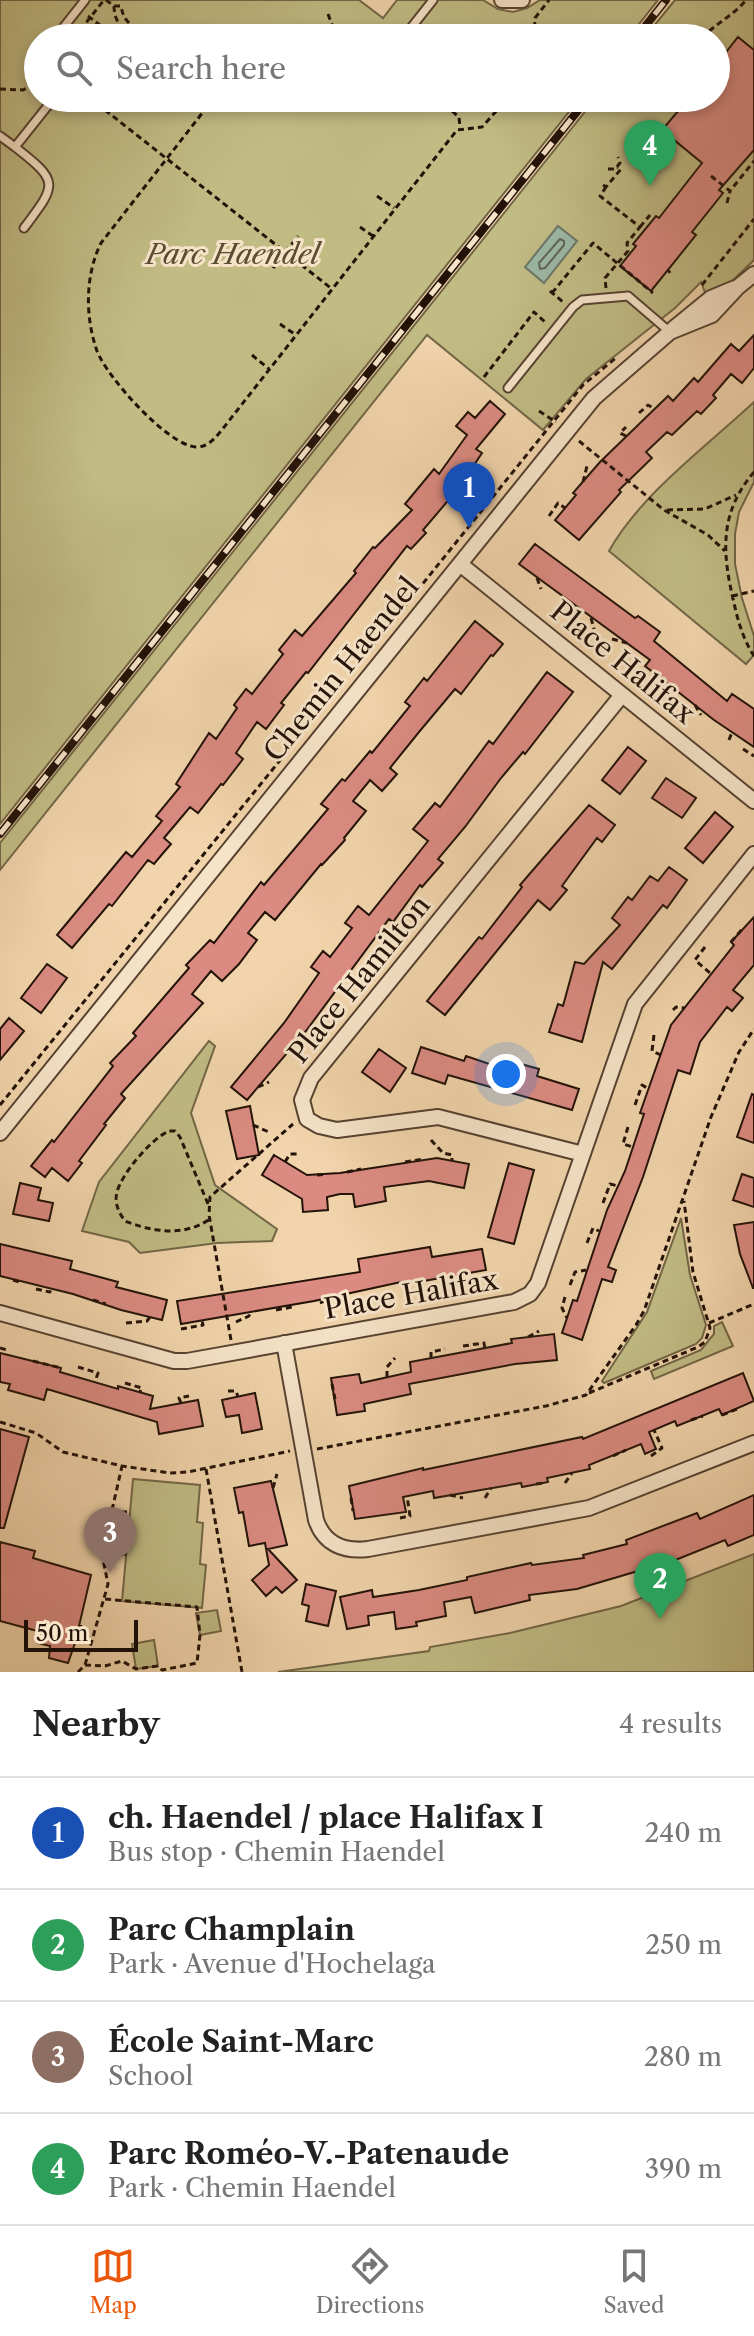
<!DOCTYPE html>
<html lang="en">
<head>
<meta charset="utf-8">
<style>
	body { margin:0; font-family:"Libre Caslon Text",serif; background:#f6f6f6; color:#222 }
	.scale { position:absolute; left:24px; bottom:20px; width:114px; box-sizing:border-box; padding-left:8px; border:4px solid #231208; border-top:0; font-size:22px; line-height:28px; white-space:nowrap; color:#231208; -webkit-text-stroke:6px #f6e3c8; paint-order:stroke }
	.you { position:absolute; left:506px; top:1074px; width:28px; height:28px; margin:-20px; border:6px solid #fff; border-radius:50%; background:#1a73e8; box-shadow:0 0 0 12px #1a73e833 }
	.badge { display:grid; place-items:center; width:52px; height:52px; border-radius:50%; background:#ea580c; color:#fff; font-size:26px; font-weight:700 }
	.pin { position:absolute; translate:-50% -66px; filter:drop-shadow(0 2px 4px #0008) }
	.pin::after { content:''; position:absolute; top:42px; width:28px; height:24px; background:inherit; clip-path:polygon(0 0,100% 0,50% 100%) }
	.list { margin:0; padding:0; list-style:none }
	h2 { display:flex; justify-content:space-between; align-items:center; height:104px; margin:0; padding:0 32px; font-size:34px }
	h2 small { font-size:26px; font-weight:400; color:#767676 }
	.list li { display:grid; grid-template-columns:52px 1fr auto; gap:24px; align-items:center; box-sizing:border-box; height:112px; padding:0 32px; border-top:2px solid #e0e0e0 }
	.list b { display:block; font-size:30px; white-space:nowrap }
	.list p { margin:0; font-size:26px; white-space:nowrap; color:#767676 }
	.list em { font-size:26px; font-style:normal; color:#767676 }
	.icon { flex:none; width:44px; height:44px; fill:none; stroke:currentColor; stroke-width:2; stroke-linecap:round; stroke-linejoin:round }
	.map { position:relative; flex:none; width:754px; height:1672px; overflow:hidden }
	.search { position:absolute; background:#fff; box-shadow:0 4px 12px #0003; left:24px; right:24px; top:24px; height:88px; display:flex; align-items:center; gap:20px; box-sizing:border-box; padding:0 28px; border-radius:44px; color:#767676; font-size:30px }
	.sheet { height:552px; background:#fff }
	nav { display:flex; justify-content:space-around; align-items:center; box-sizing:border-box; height:112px; border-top:2px solid #e0e0e0; background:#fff; font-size:22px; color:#767676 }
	nav a { display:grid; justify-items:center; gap:4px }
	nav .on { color:#ea580c }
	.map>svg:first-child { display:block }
	.green { fill:#c1bb84; stroke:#726646; stroke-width:2 }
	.water { fill:#9bb8a6; stroke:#6b7667; stroke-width:2 }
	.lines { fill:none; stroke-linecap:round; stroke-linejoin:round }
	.shore { stroke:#5f6557; stroke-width:2 }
	.building { fill:#db8b82; stroke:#231208; stroke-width:2 }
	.lane-casing { stroke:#564231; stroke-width:11 }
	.street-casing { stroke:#564231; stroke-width:18 }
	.path { stroke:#231208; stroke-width:3; stroke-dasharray:6 4; stroke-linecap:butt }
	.lane { stroke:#f6e3c8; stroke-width:7 }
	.street { stroke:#f6e3c8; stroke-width:14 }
	.rail-casing { stroke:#231208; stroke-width:8 }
	.rail { stroke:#f6e3c8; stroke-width:5; stroke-dasharray:15; stroke-linecap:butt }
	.labels { text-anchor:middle; stroke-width:6; stroke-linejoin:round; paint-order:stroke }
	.park-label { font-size:28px; font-style:italic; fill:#5a4d33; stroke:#f6e3c8 }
	.street-label { font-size:28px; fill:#231208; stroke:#f6e3c8 }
</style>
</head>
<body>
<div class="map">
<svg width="754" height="1672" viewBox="0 0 754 1672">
	<rect width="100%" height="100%" fill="#f1d4ab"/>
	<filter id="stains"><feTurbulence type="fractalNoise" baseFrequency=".0025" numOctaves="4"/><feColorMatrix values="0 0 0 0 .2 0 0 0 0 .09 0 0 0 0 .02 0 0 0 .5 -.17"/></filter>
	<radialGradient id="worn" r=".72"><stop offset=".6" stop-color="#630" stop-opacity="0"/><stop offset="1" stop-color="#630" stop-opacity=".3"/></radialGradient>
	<path class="green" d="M0,0H359L383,18L397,0H483L498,9L513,12L527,8L540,0H658L628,38H38V98H580L0,824Z
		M675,0H754V260L727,286L706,295L701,282L675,308L586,379L543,430L427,335L0,870V843L596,98H716V38H644Z
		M754,402V482L739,512L735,534V564L742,598L754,636V655L746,664L609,551C641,494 706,447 754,402Z
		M209,1041L215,1046L191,1113L215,1185L277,1229L272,1241L217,1243L140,1253L129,1242L82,1231L99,1182Z
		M681,1218L690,1275L706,1325L702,1338L696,1344L604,1383L602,1381L647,1312Z
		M722,1322L733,1346L654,1379L651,1371L701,1350L714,1334V1326Z
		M133,1479L200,1485L197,1522L203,1523L200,1564L206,1565L202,1608L122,1601Z
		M754,1554V1672H278L429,1651L430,1647L510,1633L621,1606Z
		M217,1610L221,1631L200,1635L196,1613Z
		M154,1640L158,1666L136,1669L132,1644Z"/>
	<path class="water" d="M558,226L577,241L544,283L525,267Z"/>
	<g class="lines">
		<path class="shore" d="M560,239L564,241V245L545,268L540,269L539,263Z"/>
	</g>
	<path class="building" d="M97,23L117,38H85Z
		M738,37L754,50V150L719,190L723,193L692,232L696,235L651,291L620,266L636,246L633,244L656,216L659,218L702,163L662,130L689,98H716V65Z
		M754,335V368L742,383L731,374L713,395L716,398L701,414L697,411L672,435L667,432L646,452L652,458L619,490L621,492L579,540L555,520L576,495L573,493L600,462L668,396L673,401L694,378L698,382L731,344L739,351Z
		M490,401L505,414L476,449L482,453L458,489L423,530L426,533L411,549L407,546L308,673L306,672L281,703L284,705L266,729L257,722L236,753L243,759L223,785L221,784L198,813L190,807L164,838L171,844L164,852L154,864L148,860L112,906L109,904L72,948L57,935L126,852L132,857L162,821L156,816L180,787L176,784L209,733L216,739L237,708L234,705L246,689L252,694L283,654L279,650L295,630L302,636L356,573L354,571L373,547L375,548L412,510L405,504L434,469L439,474L467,435L456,426L468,412L475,418Z
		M535,544L635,618L638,616L660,632L654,641L727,701L732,694L754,709V747L714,720L645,666L650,660L519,564Z
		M475,621L503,644L493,656L491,655L461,694L455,689L419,732L390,768L397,774L382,791L370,780L353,801L366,811L344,838L345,840L322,865L321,864L275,920L265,912L248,933L257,940L239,964L222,981L211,971L192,994L203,1003L121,1094L125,1098L104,1124L106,1125L79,1161L82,1163L68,1181L52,1168L45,1177L31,1166L52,1140L54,1142L113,1066L110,1063L136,1036L133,1033L189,968L186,965L210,940L214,943L261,882L264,885L328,809L321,804L342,779L345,781L370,751L372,753L410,706L405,702L424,678L427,681Z
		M547,672L573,692L525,754L523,752L501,778L465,827L438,859L443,863L422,887L420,885L393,922L389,919L306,1031L247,1100L231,1087L284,1023L319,973L311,967L323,951L330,957L352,928L345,923L358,906L369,915L428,841L413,829L435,803L440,807L489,741L493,744Z
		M628,747L646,761L620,794L602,780Z
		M666,778L696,798L682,818L652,798Z
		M589,805L615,825L602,842L597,838L562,886L567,890L550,910L538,900L445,1015L427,1001L479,937L482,939L522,887L520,885Z
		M715,812L733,827L703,863L685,848Z
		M669,867L687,880L667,908L663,905L612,969L603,962L582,1042L549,1032L558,1004L563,1006L575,962L584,964L620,925L612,918L628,897L632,900L650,876L658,881Z
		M754,917V965L733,990L743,998L732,1011L727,1007L700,1042L690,1074L678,1070L643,1177L608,1267L616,1270L612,1282L602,1279L582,1340L562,1333L573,1300L577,1301L607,1210L625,1171L644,1114L640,1113L671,1025L734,945L731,942Z
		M47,964L67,978L41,1013L21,998Z
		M9,1018L24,1031L0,1060V1029Z
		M421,1047L464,1061L466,1056L507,1070L510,1061L539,1069L537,1076L579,1089L572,1110L448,1075L445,1084L412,1073Z
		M379,1049L406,1068L390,1092L362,1072Z
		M752,1094L754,1095V1143L737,1137Z
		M250,1106L259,1155L237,1159L226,1111Z
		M274,1155L307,1175L340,1173L437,1158L469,1164L464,1188L429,1181L384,1187L386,1201L355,1207L353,1194H340L327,1197L328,1210L303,1212L302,1199L262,1175Z
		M509,1163L534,1170L514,1244L488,1237Z
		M742,1174L754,1178V1207L733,1200Z
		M20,1183L41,1188L38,1200L53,1203L49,1221L13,1214Z
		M754,1222V1288H753L740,1254L734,1225Z
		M0,1244L72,1261L70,1269L118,1282L116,1287L167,1300L162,1320L121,1310L73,1294L0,1276Z
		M430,1247L432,1257L482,1249L486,1270L401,1285V1282L314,1301L181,1324L177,1301L360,1272L358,1259Z
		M554,1334L557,1360L515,1364L409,1384L411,1394L364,1404L365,1411L337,1415L331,1378L359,1374L361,1383L411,1372L410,1362L512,1343L511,1339Z
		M0,1353L61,1368L60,1372L118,1389V1386L153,1396L150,1409L198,1400L203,1426L159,1434L157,1422L47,1389L44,1400L8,1390L10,1384L0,1382Z
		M743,1373L754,1401L722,1415L719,1409L677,1426L675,1421L649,1432L656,1449L645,1454L641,1444L589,1465L590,1469L547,1478L548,1482L522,1487L521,1483L434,1498L433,1491L403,1497L406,1512L355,1519L349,1486L423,1468V1470L582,1437L583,1439Z
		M255,1393L262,1429L242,1433L239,1415L226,1417L222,1400Z
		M0,1429L29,1437L4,1528H0Z
		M271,1481L287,1545L268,1549L297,1580L282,1593L276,1587L266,1596L252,1580L269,1565L265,1543L249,1546L243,1512L239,1513L234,1488Z
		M754,1495V1535L728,1546L725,1540L673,1561L671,1558L638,1571L577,1589L529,1595L530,1600L475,1613L471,1597L444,1602L446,1616L416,1622L417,1626L396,1629L394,1612L368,1616L369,1625L347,1629L340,1597L372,1590L373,1597L419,1590L467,1580V1577L531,1563L532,1565L584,1558L583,1555L627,1544L626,1540L697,1513L700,1519Z
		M0,1542L35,1551L33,1558L91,1575L79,1626H81L68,1663L49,1658L50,1646L38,1643L41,1632L0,1621Z
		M306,1584L336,1591L328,1626L306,1621L309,1606L302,1604Z"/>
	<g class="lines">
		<g class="lane-casing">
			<path id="lane" d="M55,38L85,0
				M403,38L433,0
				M90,98L96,103
				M0,136L15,147
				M24,228C57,184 60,182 15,147L54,98
				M508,388L573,307L582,300L628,296L670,332"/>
		</g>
		<g class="street-casing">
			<path id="street" d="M502,0H522
				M673,329L711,298L735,288
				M460,564L754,801
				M0,1133L594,398L670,332L712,315L738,287L754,274
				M583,1154L438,1117L337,1130L319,1126L307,1119L302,1100L311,1078L622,695
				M0,1313L174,1361H187L514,1302L530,1294L538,1283L635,1004L754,854
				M284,1343L316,1520C324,1544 344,1552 368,1549L589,1508L754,1443"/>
		</g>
		<path class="path" d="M106,0L114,6H121C124,24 135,30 153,31V38
			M114,6C114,22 123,31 137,38
			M328,14L337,38
			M88,16L117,38
			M74,38L104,0
			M157,38H172
			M534,38L535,18L549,0
			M702,38C715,24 734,15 746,0
			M716,59L719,61
			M0,89L23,90L38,82
			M214,98L101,243C85,275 85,317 97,351C107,377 167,445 196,447C208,447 214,439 221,431L457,130L482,127L508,98
			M437,98L459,117L460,128
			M663,98L679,111
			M105,110L332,289
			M608,169H615L620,163L618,157
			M711,176L730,191L754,161
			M603,185L606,187L621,169L617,167
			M377,196L394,208
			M727,203L730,191
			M360,227L373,236
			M640,227L650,215
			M273,268L298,236
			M668,270L670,273
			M702,285L754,219
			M606,288L605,278L628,251L627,243L640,227L600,196L606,187
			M550,291L563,302
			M552,293L593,243L653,293
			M280,324L296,335
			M252,355L269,369
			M484,377L534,312L545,322
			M539,411L556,422
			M639,413L648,405L655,409
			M626,436L620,433L626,427
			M579,441L664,510L708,535L725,551
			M754,472C719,513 722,553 734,603C738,621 743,639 754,656
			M583,482L587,466
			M667,510L705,509L736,495
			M549,516L558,503L565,508
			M537,578L541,589
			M732,596L754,591
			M591,618L594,629
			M612,639L627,643
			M354,669L583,385L617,357
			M660,677L664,688
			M695,705L701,715
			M729,740L732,732
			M743,749L754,756
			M731,942L744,927
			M705,947L695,960L710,973
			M673,1010L676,1007L685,1008
			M654,1035L652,1051L661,1055
			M258,1087L269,1082
			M0,1105L342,684
			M635,1105L642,1085L649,1089
			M253,1125L271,1133
			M628,1127L623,1144L633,1147
			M431,1140L443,1153L452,1155V1161
			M285,1162L290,1154H298
			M405,1162L424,1159
			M347,1172L361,1169
			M317,1175L327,1174
			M603,1203L610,1184L618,1186
			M208,1204L180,1137L175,1131H169C152,1138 122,1173 117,1192C114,1203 119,1213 125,1221C153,1232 184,1237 210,1219
			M587,1243L593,1228L599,1231
			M13,1280L19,1282
			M570,1285L575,1272L586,1270
			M36,1289L50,1292L51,1288
			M565,1297L562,1308L567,1318
			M93,1300L106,1304
			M320,1303L336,1296
			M276,1310L292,1307L293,1304
			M236,1322L249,1316L250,1312
			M126,1323L147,1321L150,1317
			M709,1323L754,1304
			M181,1329L203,1325L202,1320
			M528,1337L539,1331
			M231,1340L209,1215L210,1197L293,1124
			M463,1346L484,1343L485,1349
			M0,1348L7,1350
			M431,1358V1352L445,1349
			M33,1361L61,1368
			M78,1367L98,1373L95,1382
			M387,1377V1367L395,1358
			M125,1383L142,1388L140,1392
			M332,1384L335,1399
			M228,1391H236L238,1397
			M589,1393L698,1347L705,1342L710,1328L693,1272L684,1201
			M181,1403L179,1398L189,1396
			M722,1415L737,1409
			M691,1420L703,1416
			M0,1422L36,1433L63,1452L122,1466L170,1473L188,1472L290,1451
			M317,1449L546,1406L586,1395L636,1325L644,1311L711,1117L739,1052L754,1029
			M613,1456L626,1450
			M651,1456L662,1448L654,1430
			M206,1469L242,1672
			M565,1483L572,1473
			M536,1484L543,1483
			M273,1488L277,1474
			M450,1495L463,1498
			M351,1498L353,1511
			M485,1498L491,1488
			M111,1512H130
			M400,1518L410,1516L407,1496
			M102,1554H126
			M85,1665L105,1666L122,1661L136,1669L158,1666L162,1670L197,1663L200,1635L197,1607L104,1599
			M78,1672L85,1665L108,1584L102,1554L122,1466"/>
		<use href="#lane" class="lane"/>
		<use href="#street" class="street"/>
		<g class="rail-casing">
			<path id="rail" d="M636,38L666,0
				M0,834L588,98"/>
		</g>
		<use href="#rail" class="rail"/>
	</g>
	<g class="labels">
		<g class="park-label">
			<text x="233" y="264">Parc Haendel</text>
		</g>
		<g class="street-label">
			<text transform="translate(623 662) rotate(39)" y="10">Place Halifax</text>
			<text transform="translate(341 669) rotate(-51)" y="10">Chemin Haendel</text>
			<text transform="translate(359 979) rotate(-51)" y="10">Place Hamilton</text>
			<text transform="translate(411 1294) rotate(-10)" y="10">Place Halifax</text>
		</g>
	</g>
	<rect width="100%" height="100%" filter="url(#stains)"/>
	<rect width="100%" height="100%" fill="url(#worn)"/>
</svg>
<div class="scale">50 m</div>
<div class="you"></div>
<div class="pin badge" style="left:469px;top:528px;background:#1a4fb4">1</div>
<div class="pin badge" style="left:660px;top:1619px;background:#2e9e5b">2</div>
<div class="pin badge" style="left:110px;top:1573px;background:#8d6e63">3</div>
<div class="pin badge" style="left:650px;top:186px;background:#2e9e5b">4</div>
<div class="search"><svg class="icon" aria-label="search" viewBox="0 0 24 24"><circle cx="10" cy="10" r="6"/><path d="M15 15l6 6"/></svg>Search here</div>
</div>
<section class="sheet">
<h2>Nearby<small>4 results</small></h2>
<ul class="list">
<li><span class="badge" style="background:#1a4fb4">1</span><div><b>ch. Haendel / place Halifax I</b><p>Bus stop · Chemin Haendel</p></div><em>240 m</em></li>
<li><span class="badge" style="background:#2e9e5b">2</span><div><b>Parc Champlain</b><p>Park · Avenue d'Hochelaga</p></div><em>250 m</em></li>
<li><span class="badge" style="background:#8d6e63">3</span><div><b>École Saint-Marc</b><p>School</p></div><em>280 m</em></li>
<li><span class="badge" style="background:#2e9e5b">4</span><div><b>Parc Roméo-V.-Patenaude</b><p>Park · Chemin Haendel</p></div><em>390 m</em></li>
</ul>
</section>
<nav>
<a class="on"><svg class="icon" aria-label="map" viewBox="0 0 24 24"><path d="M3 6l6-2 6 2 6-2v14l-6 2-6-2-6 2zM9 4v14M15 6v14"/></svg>Map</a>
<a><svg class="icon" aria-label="directions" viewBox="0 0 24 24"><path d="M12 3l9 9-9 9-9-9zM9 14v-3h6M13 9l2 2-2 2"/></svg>Directions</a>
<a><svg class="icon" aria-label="saved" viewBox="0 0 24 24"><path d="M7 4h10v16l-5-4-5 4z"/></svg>Saved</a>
</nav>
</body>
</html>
